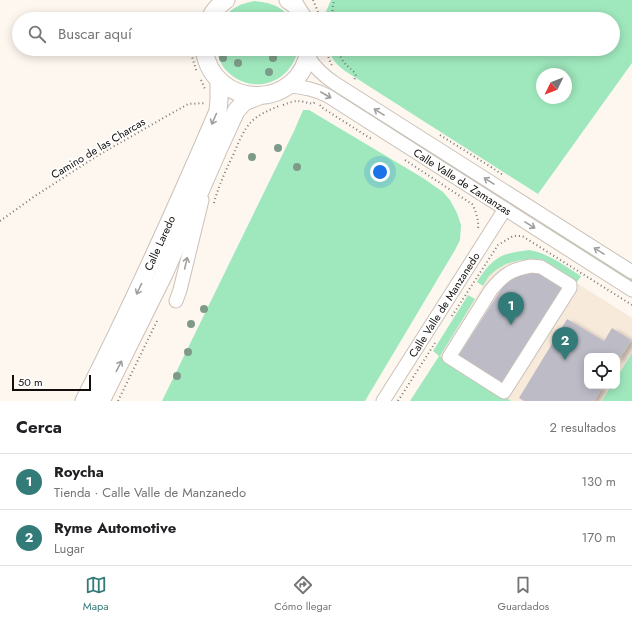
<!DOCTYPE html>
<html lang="es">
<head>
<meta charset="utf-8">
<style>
	body { margin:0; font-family:Jost,sans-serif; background:#f2f2f2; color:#202124 }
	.controls { position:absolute; right:12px; bottom:12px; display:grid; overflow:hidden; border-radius:8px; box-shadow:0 2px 10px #0003 }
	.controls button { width:36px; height:36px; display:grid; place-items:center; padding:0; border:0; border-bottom:1px solid #e0e0e0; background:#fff; color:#202124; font:20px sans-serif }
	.compass { position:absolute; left:536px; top:68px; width:36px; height:36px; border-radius:50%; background:#fff; box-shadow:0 2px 10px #0003; rotate:227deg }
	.scale { position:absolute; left:12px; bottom:10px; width:79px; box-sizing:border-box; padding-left:4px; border:2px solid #110e0b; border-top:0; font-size:11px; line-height:14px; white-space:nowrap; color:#110e0b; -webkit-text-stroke:3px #fff; paint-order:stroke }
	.you { position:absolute; left:380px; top:172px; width:14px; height:14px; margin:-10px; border:3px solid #fff; border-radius:50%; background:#1a73e8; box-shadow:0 0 0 6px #1a73e833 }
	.badge { display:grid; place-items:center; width:26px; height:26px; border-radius:50%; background:#327b78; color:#fff; font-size:13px; font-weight:700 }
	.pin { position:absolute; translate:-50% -33px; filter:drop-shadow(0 1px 2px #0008) }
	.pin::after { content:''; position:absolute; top:21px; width:14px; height:12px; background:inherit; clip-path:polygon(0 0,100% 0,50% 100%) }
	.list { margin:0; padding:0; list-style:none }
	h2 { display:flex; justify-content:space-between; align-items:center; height:52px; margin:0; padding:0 16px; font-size:17px }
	h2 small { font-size:13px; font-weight:400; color:#757577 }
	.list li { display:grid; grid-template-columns:26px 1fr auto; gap:12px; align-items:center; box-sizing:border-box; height:56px; padding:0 16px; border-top:1px solid #e0e0e0 }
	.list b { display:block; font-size:15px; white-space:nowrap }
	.list p { margin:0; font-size:13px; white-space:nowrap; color:#757577 }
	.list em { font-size:13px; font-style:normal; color:#757577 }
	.icon { flex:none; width:22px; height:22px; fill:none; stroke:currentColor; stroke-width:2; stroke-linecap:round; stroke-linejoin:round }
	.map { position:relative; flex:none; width:632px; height:401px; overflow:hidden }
	.search { position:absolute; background:#fff; box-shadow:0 2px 10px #0003; left:12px; right:12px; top:12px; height:44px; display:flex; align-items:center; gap:10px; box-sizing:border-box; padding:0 14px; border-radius:22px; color:#757577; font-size:15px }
	.sheet { height:164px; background:#fff }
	nav { display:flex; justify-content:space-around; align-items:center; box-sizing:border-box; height:56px; border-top:1px solid #e0e0e0; background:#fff; font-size:11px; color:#757577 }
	nav a { display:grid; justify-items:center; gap:2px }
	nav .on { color:#327b78 }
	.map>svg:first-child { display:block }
	.built { fill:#f8eadb }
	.green { fill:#9fe8bd; fill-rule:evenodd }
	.building { fill:#bcbbc6; filter:url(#shadow) }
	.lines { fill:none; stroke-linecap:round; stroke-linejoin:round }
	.minor-casing { stroke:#cac1b8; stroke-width:15 }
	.major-casing { stroke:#cac1b8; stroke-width:19 }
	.path { stroke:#7c7772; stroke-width:2; stroke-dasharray:1 3; stroke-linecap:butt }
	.minor { stroke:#fff; stroke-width:13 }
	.major { stroke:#fff; stroke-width:17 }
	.tree { fill:#7e9b89 }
	.oneway { stroke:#a09f9d }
	.labels { text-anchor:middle; stroke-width:3.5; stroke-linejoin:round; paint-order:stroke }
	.street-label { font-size:11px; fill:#110e0b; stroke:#fff }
</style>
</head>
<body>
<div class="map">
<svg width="632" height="401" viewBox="0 0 632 401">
	<defs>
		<filter id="shadow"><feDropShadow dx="4.5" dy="2.5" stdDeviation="2" flood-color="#0004"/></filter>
	</defs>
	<rect width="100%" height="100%" fill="#fef7f0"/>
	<path class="built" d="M539,259L632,318V353L617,377V356H587V386H611L602,401H511L440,356L489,276L496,270L506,264L520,260Z"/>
	<path class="green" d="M331,0H632V63L538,194L345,71C337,65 331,59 329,49H613V19H324V16ZM542,74H566V98H542Z
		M255,1C271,3 280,5 291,19H223C233,7 239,4 255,1Z
		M216,49H298C292,82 254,96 229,73C221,67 219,58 216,49Z
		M337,91L478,181L476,184L335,94Z
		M303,110H309L423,178L443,192L450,200L457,213L461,225L460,240L455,250L365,401H162L294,131Z
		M543,221L632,278V282L541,224Z
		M529,250C548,253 565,266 581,276L577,282L539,259L520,260L506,264L496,270L489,276L483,286L477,282C484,270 493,258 507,254C514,252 522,251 529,250Z
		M468,295L475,299L440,356L511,401H410L439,356L433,351Z
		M632,353V401H602L611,386H617V377Z"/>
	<path class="building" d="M527,273H538L566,290L504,388L457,358L502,288L509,281L518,276Z
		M567,319L604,341L612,328L631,340L617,363V356H587V386H603L594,401H524L519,398Z"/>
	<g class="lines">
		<g class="minor-casing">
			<g id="minor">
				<path d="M308,57C316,69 325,77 336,84L632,272"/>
				<path id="s1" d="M289,86C304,87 315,89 328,96L632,290"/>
				<path d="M531,266L541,267L570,285V288L504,392L449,357L491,290C503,275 512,269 531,266Z"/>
				<path d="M176,301L180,290L202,200"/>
				<path id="s2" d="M383,401L505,209"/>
			</g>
		</g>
		<g class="major-casing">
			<g id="major">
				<path d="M288,0L295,5L304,19"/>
				<path d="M210,19C213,11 219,5 226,0"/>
				<path d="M204,49C213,111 301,111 309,49"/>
				<path id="s3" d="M84,401C132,306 176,209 218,111L219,100V81"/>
				<path d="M101,401L164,274L219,148L236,111L244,102L259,96"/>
			</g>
		</g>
		<path class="path" d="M313,0L321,19
			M194,19L197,13
			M332,19L333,4L335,0
			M327,49C328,56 329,61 333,67
			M338,49C342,64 346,64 356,74L354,81
			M190,50L197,73
			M201,80L205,89
			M283,105C298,99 299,101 313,104L315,102
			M320,105L321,107L373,140
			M440,135L491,167
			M405,160L472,204C476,211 479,221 478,229
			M491,167L503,175
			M214,203C219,184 227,168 235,151C239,141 244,129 252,121C260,114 269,110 279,106
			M0,221L35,196L97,156L188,104L206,103
			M452,316L498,245L513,236H522L527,239L632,305
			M118,401L158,319
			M398,401L435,343"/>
		<use href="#minor" class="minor"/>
		<use href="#major" class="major"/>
	</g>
	<g class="tree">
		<circle cx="223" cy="58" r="4"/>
		<circle cx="273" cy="58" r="4"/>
		<circle cx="238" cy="63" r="4"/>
		<circle cx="269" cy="72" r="4"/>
		<circle cx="278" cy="148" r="4"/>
		<circle cx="252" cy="157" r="4"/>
		<circle cx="297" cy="167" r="4"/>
		<circle cx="204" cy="309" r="4"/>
		<circle cx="191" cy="324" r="4"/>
		<circle cx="188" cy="352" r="4"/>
		<circle cx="177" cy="376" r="4"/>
	</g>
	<defs><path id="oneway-shaft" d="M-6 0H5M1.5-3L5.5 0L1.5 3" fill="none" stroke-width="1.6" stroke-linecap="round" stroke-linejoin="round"/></defs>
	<g class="oneway">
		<use href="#oneway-shaft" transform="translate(326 95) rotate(30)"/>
		<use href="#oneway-shaft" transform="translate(379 112) rotate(-148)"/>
		<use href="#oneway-shaft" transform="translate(214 119) rotate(114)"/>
		<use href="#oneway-shaft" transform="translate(489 181) rotate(-148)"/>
		<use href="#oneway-shaft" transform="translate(530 225) rotate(32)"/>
		<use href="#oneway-shaft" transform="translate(599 251) rotate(-148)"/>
		<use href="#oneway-shaft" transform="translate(186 263) rotate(-77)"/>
		<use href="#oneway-shaft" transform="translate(139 289) rotate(115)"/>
		<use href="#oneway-shaft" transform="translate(119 366) rotate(-63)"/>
	</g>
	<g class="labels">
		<g class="street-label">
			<text transform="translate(98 148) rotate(-31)" y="4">Camino de las Charcas</text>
			<text dy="4" stroke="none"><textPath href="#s1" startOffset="200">Calle Valle de Zamanzas</textPath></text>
			<text dy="4" stroke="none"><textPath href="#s3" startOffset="175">Calle Laredo</textPath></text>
			<text dy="4" stroke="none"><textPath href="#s2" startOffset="114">Calle Valle de Manzanedo</textPath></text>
		</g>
	</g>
</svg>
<div class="controls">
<button><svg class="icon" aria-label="locate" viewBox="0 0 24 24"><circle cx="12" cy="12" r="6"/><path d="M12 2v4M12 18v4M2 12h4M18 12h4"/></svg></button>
</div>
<svg class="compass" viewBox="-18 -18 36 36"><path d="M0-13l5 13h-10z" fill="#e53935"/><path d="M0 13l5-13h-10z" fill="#757577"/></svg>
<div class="scale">50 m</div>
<div class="you"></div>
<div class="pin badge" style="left:511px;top:325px">1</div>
<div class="pin badge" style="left:565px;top:360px">2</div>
<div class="search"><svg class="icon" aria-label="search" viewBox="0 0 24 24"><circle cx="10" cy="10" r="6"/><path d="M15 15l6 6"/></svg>Buscar aquí</div>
</div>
<section class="sheet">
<h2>Cerca<small>2 resultados</small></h2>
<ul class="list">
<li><span class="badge">1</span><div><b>Roycha</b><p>Tienda · Calle Valle de Manzanedo</p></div><em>130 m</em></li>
<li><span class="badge">2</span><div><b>Ryme Automotive</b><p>Lugar</p></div><em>170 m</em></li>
</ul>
</section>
<nav>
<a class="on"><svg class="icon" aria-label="map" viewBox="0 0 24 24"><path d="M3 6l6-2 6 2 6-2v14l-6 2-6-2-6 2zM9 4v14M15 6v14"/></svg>Mapa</a>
<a><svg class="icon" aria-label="directions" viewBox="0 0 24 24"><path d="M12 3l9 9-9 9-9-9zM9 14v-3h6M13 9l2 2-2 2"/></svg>Cómo llegar</a>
<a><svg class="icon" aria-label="saved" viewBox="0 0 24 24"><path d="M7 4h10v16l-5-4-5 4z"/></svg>Guardados</a>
</nav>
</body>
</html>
